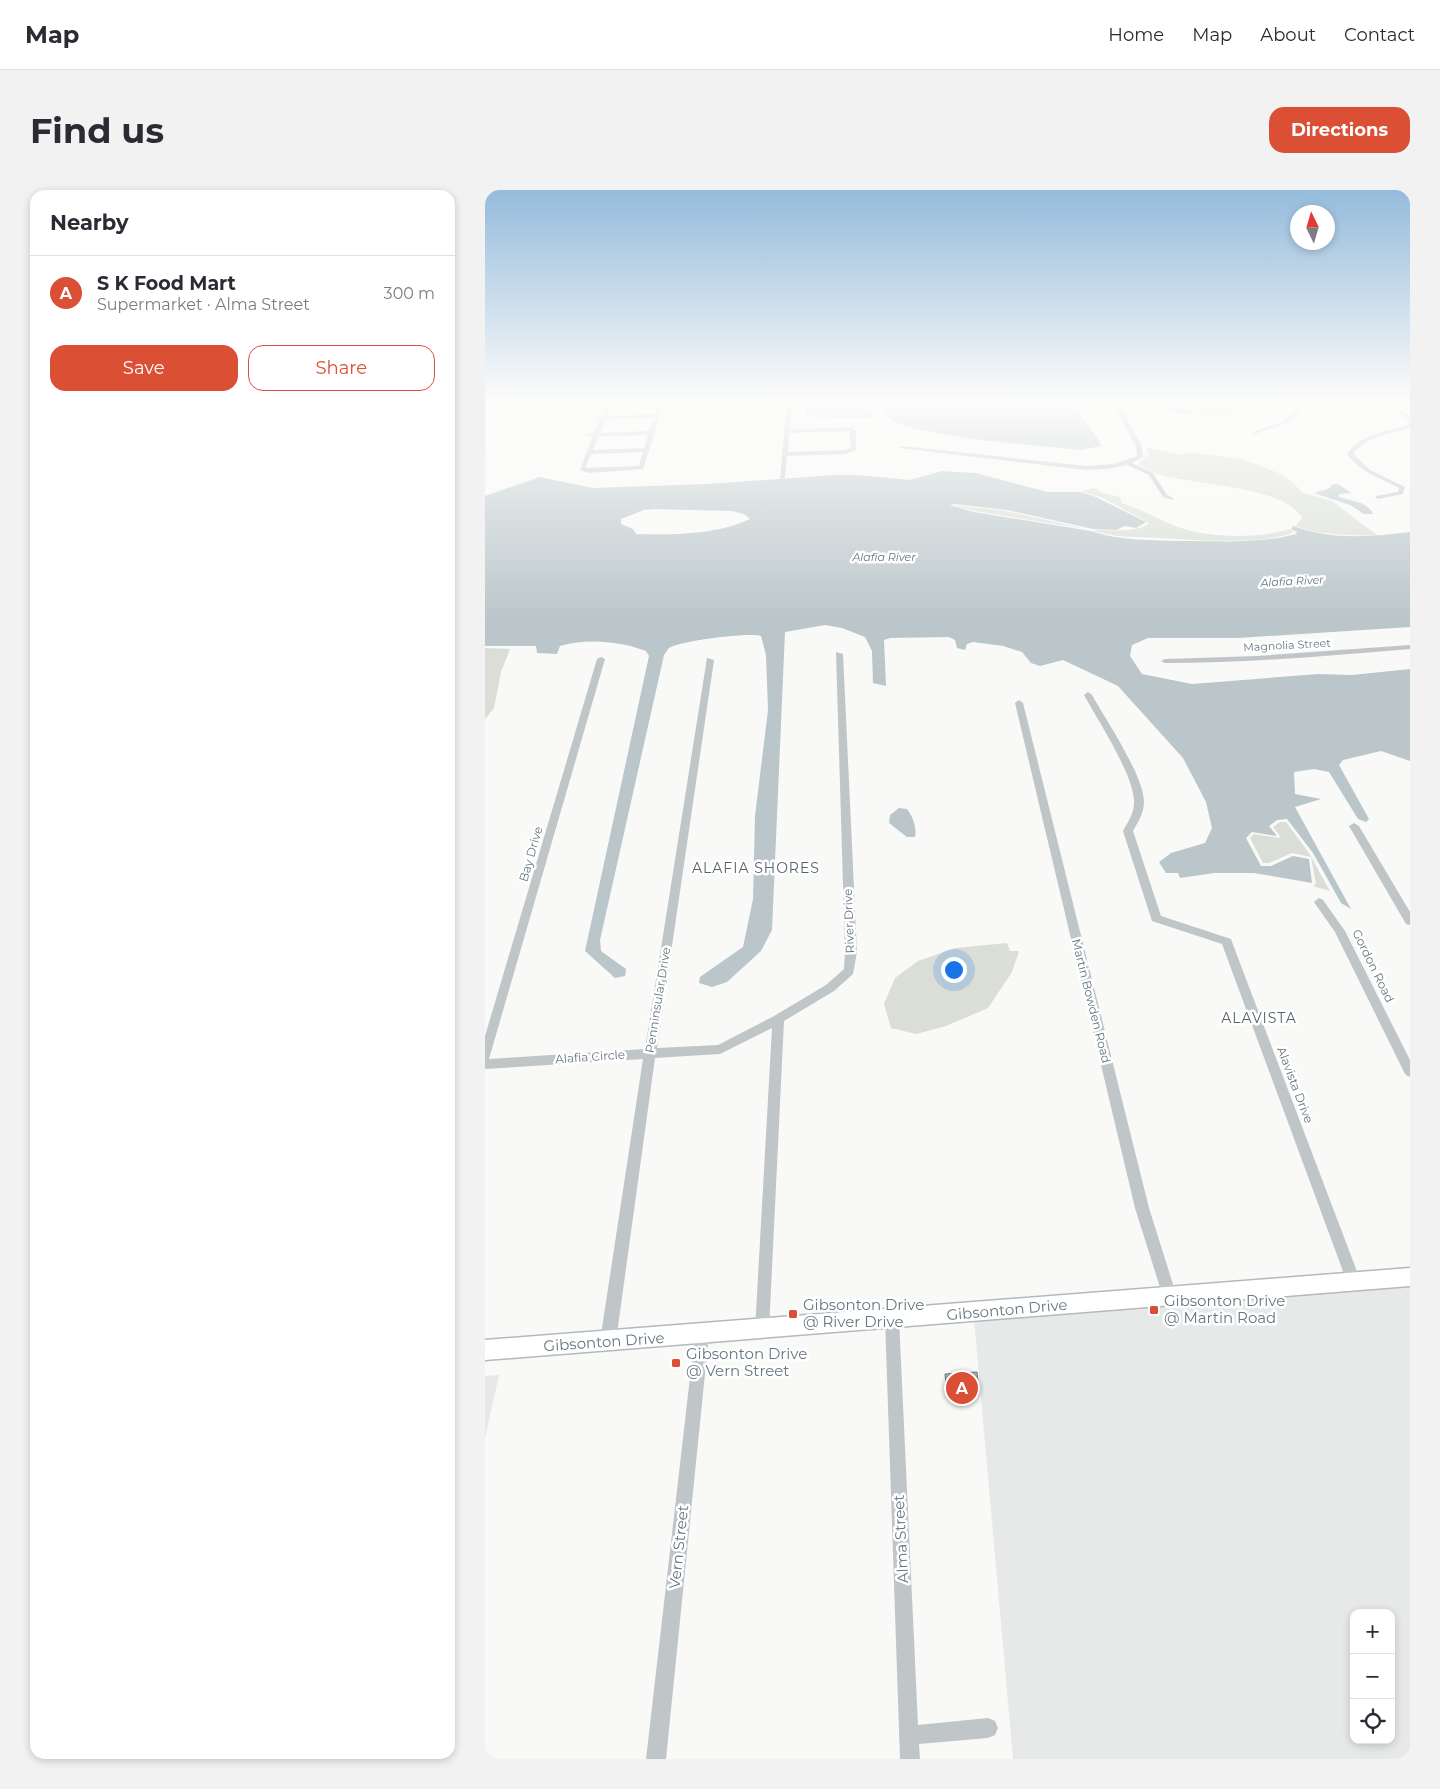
<!DOCTYPE html>
<html lang="en">
<head>
<meta charset="utf-8">
<style>
	body { margin:0; font-family:Montserrat,sans-serif; background:#f2f2f3; color:#2b2b33 }
	.controls { position:absolute; right:15px; bottom:15px; display:grid; overflow:hidden; border-radius:10px; box-shadow:0 2px 8px #0003 }
	.controls button { width:45px; height:45px; display:grid; place-items:center; padding:0; border:0; border-bottom:1px solid #e1e1e2; background:#fff; color:#2b2b33; font:25px sans-serif }
	.compass { position:absolute; left:805px; top:15px; width:45px; height:45px; border-radius:50%; background:#fff; box-shadow:0 2px 8px #0003; rotate:355deg }
	.you { position:absolute; left:468px; top:779px; width:18px; height:18px; margin:-12px; border:4px solid #fff; border-radius:50%; background:#1a73e8; box-shadow:0 0 0 8px #1a73e833 }
	.badge { display:grid; place-items:center; width:32px; height:32px; border-radius:50%; background:#db4f35; color:#fff; font-size:16px; font-weight:700 }
	.pin { position:absolute; translate:-50% -50%; border:2px solid #fff; box-shadow:0 1px 5px #0006 }
	.list { margin:0; padding:0; list-style:none }
	h2 { display:flex; justify-content:space-between; align-items:center; height:65px; margin:0; padding:0 20px; font-size:21px }
	h2 small { font-size:16px; font-weight:400; color:#7c7c81 }
	.list li { display:grid; grid-template-columns:32px 1fr auto; gap:15px; align-items:center; box-sizing:border-box; height:75px; padding:0 20px; border-top:1px solid #e1e1e2 }
	.list b { display:block; font-size:19px; white-space:nowrap }
	.list p { margin:0; font-size:16px; white-space:nowrap; color:#7c7c81 }
	.list em { font-size:16px; font-style:normal; color:#7c7c81 }
	.actions { display:flex; gap:10px; padding:15px 20px }
	.actions a { flex:1; padding:11px 0; border:1px solid #db4f35; border-radius:15px; text-align:center; font-size:18px; color:#db4f35 }
	.actions .main { background:#db4f35; color:#fff }
	.icon { flex:none; width:28px; height:28px; fill:none; stroke:currentColor; stroke-width:2; stroke-linecap:round; stroke-linejoin:round }
	.map { position:relative; flex:none; width:925px; height:1569px; overflow:hidden; border-radius:15px }
	header { display:flex; align-items:center; gap:30px; box-sizing:border-box; height:70px; padding:0 25px; background:#fff; border-bottom:1px solid #e1e1e2 }
	header strong { font-size:24px }
	nav { display:flex; gap:28px; margin-inline-start:auto; font-size:18px }
	.intro { display:flex; align-items:center; justify-content:space-between; box-sizing:border-box; height:120px; padding:0 30px }
	h1 { margin:0; font-size:35px }
	.button { padding:12px 22px; border-radius:15px; background:#db4f35; color:#fff; font-size:18px; font-weight:700 }
	main { display:flex; gap:30px; padding:0 30px }
	aside { flex:1; background:#fff; border-radius:15px; box-shadow:0 2px 8px #0003 }
	.map>svg:first-child { display:block }
	.built { fill:#e7e9e8; fill-rule:evenodd }
	.green { fill:#daded6 }
	.water { fill:#bac6ca; fill-rule:evenodd }
	.lines { fill:none; stroke-linecap:round; stroke-linejoin:round }
	.secondary-casing { stroke:#b3b9bd; stroke-width:3 }
	.minor { fill:#c0c5c8; fill-rule:evenodd }
	.secondary { fill:#fff; fill-rule:evenodd }
	.wall { fill:#90989d }
	.building { fill:#a8b1b6; stroke:#767c7f }
	.poi-dot { fill:#db4f35; stroke:#fff; stroke-width:2 }
	.labels { text-anchor:middle; stroke-width:5; stroke-linejoin:round; paint-order:stroke }
	.far-water-label { font-size:11px; font-style:italic; fill:#60767a; stroke:#fff }
	.far-street-label { font-size:11px; fill:#667780; stroke:#fff }
	.street-label { font-size:12px; fill:#667780; stroke:#fff }
	.neighbourhood-label { font-size:14px; letter-spacing:1px; fill:#57646c; stroke:#fff }
	.near-poi-label { font-size:15px; fill:#667780; stroke:#fff; text-anchor:start }
	.near-street-label { font-size:15px; fill:#667780; stroke:#fff }
</style>
</head>
<body>
<header>
<strong>Map</strong>
<nav><a>Home</a><a>Map</a><a>About</a><a>Contact</a></nav>
</header>
<div class="intro"><h1>Find us</h1><a class="button">Directions</a></div>
<main>
<aside>
<h2>Nearby<small></small></h2>
<ul class="list">
<li><span class="badge">A</span><div><b>S K Food Mart</b><p>Supermarket · Alma Street</p></div><em>300 m</em></li>
</ul>
<div class="actions"><a class="main">Save</a><a>Share</a></div>
</aside>
<div class="map">
<svg width="925" height="1569" viewBox="0 0 925 1569">
	<rect width="100%" height="100%" fill="#f9f9f7"/>
	<path class="built" d="M925,1094V1569H528L489,1129ZM869,1423H906V1550H869Z
		M14,1185L0,1248V1186Z"/>
	<path class="green" d="M746,210L751,211L749,216L756,221C742,228 722,227 707,224L711,220L704,216L715,211Z
		M660,257L698,265L703,262L757,269L796,284L806,291L818,303L847,311L892,345C864,346 837,345 810,336L817,328C797,294 706,296 670,283C664,281 659,277 653,274L664,264Z
		M610,298L617,303L635,307L637,313C656,319 674,330 693,337C722,348 775,349 804,339L809,342C782,354 722,351 691,349C663,346 635,350 608,340C621,340 656,343 664,333L618,308L596,301Z
		M468,315L521,321L601,339L490,321Z
		M0,458L25,459L16,482L9,518L0,529Z
		M795,632H801L824,663L845,701L828,696L831,694L826,667L807,663L784,673H778L765,648L769,644L794,648L795,646L788,637Z
		M522,753L525,761H534L527,782L503,818L461,836L431,844L406,838L399,814L410,788L433,771L471,758Z"/>
	<path class="water" d="M321,210H385L380,219L389,225L383,228L325,227L321,225Z
		M398,210H588L597,227L615,252L616,256L596,260C563,257 423,246 403,228C398,224 398,216 398,210Z
		M678,210H709V211L700,215L707,220L705,224L687,223Z
		M457,281L490,283L563,302H596L611,307L661,332L651,338L640,336L631,340L608,339L522,320L469,314L465,315L489,322L606,341C635,351 667,350 697,351C734,351 775,354 811,344L812,342L806,339L808,336C847,350 885,347 925,342V437L753,448H663L647,455L645,466L657,484L707,494L833,484L867,485L925,479V571L896,561L858,570L854,575L884,629L881,632L873,629L844,582L829,579L809,582L810,604L836,609L810,617L866,719L856,713L828,663L802,629L792,630L784,636L792,646L767,642L761,648L776,676H786L808,666L824,669L827,693L769,683H729L695,688L693,683H681L674,672L686,663L720,653L727,638L721,612L698,568L633,496L578,470L555,476L546,473L537,462L518,456L488,452L482,454L480,460L472,458L470,450L464,447L405,448L399,450L401,496L388,493L387,461L380,447L357,438L340,435L300,442L287,740L276,761L242,792L227,797L214,793L215,787L258,757L268,709L270,626L283,520L281,465L276,446C265,442 194,451 184,458C182,460 181,462 179,465L115,750L116,761L141,779L140,786L130,788L100,761L164,466L161,461C135,451 102,448 75,456L72,464L52,463L51,456H0V306L55,287L108,298L223,294L349,285H372L425,290ZM168,319L247,321L259,324L265,329C231,345 188,345 151,344L148,339L136,334V329L159,320Z
		M848,294H853L866,303L855,304L853,306C864,312 882,310 888,324H879L865,315L829,303L843,299Z
		M414,618L422,619C428,627 432,638 430,647H422L404,633L405,625Z"/>
	<g class="lines">
		<g class="secondary-casing">
			<path id="secondary" d="M925,1078V1096L0,1170V1150Z"/>
		</g>
		<path class="minor" d="M164,210L127,213L122,226L170,224L174,210H180L158,279L103,283L95,280L108,246L96,245L109,243L115,229L102,228L117,226L122,213L114,214L112,211ZM169,228L164,241L115,243L121,229ZM163,245L159,258L108,260L114,246ZM158,262L154,276L100,278L106,264Z
			M302,210H308L305,239L367,238L371,241V260L361,264L302,266L300,288L295,289ZM364,241L366,258L360,260L303,262L304,243Z
			M626,210H632L657,257L658,267L647,273L668,283L682,305L688,308V310L678,307L664,285L642,275L622,279L601,280L414,258L417,256L601,276L629,274L652,266L651,257Z
			M821,210H827L803,233L770,244L767,242L799,231Z
			M900,210H906L925,227V238C905,244 881,246 868,264L885,280L920,297L918,304L893,309L891,308V306L913,302L914,298C894,287 876,283 862,264C876,244 899,242 921,236L924,231Z
			M925,455V459C843,466 762,473 680,473L676,471L680,469L772,466Z
			M351,462L358,464L372,762L368,784L349,801L299,831L284,1140L282,1145L277,1147L272,1145L270,1140L287,838L235,864L170,868L131,1151L128,1156L123,1158L118,1156L115,1151L158,869L0,879V846L112,469L116,467L120,469L4,869L160,859L222,468L229,470L172,858L233,855L289,826L341,795L359,779L360,762Z
			M603,502L607,505C621,530 659,586 659,612C659,623 653,632 648,641L676,726L746,749L747,752L876,1092L874,1097L869,1099L864,1097L862,1092L737,754L667,731L666,728L638,641C643,632 649,623 649,613C650,586 612,529 599,505Z
			M534,510L538,513L664,1018L692,1107L690,1112L685,1114L680,1112L678,1107L650,1018L530,513Z
			M869,633L874,636L925,722V735L921,734L864,636Z
			M834,708L838,710L860,741L925,870V887L921,885L919,882L850,742L829,712Z
			M407,1122L412,1124L414,1129L433,1535L503,1528L510,1531L513,1538L510,1545L503,1548L434,1554L435,1569H415L400,1129L402,1124Z
			M217,1137L222,1139L224,1144L181,1569H161L210,1144L212,1139Z"/>
		<use href="#secondary" class="secondary"/>
	</g>
	<path class="wall" d="M460,1184L494,1203V1206L462,1208Z"/>
	<path class="building" d="M492,1182L494,1203L462,1206L460,1184Z"/>
	<linearGradient id="sky" x2="0" y2="1"><stop stop-color="#95bbdc"/><stop offset="0.49" stop-color="#fcfcfb"/><stop offset="1" stop-color="#fcfcfb" stop-opacity="0"/></linearGradient>
	<rect width="925" height="430" fill="url(#sky)"/>
	<g class="poi-dot">
		<rect x="664" y="1115" width="10" height="10" rx="2.5"/>
		<rect x="303" y="1119" width="10" height="10" rx="2.5"/>
		<rect x="186" y="1168" width="10" height="10" rx="2.5"/>
	</g>
	<g class="labels">
		<g class="far-water-label">
			<text x="399" y="371">Alafia River</text>
			<text transform="translate(807 391) rotate(-3)" y="4">Alafia River</text>
		</g>
		<g class="far-street-label">
			<text transform="translate(802 455) rotate(-3)" y="4">Magnolia Street</text>
		</g>
		<g class="street-label">
			<text transform="translate(46 664) rotate(-74)" y="4">Bay Drive</text>
			<text transform="translate(364 731) rotate(-92)" y="4">River Drive</text>
			<text transform="translate(888 776) rotate(64)" y="4">Gordon Road</text>
			<text transform="translate(173 810) rotate(-81)" y="4">Penninsular Drive</text>
			<text transform="translate(606 811) rotate(76)" y="4">Martin Bowden Road</text>
			<text transform="translate(105 867) rotate(-4)" y="4">Alafia Circle</text>
			<text transform="translate(810 895) rotate(69)" y="4">Alavista Drive</text>
		</g>
		<g class="neighbourhood-label">
			<text x="271" y="683">ALAFIA SHORES</text>
			<text x="774" y="833">ALAVISTA</text>
		</g>
		<g class="near-poi-label">
			<text x="679" y="1116">Gibsonton Drive<tspan x="679" dy="17">@ Martin Road</tspan></text>
			<text x="318" y="1120">Gibsonton Drive<tspan x="318" dy="17">@ River Drive</tspan></text>
			<text x="201" y="1169">Gibsonton Drive<tspan x="201" dy="17">@ Vern Street</tspan></text>
		</g>
		<g class="near-street-label">
			<text transform="translate(522 1120) rotate(-5)" y="5">Gibsonton Drive</text>
			<text transform="translate(119 1152) rotate(-4)" y="5">Gibsonton Drive</text>
			<text transform="translate(416 1349) rotate(-93)" y="5">Alma Street</text>
			<text transform="translate(194 1357) rotate(-84)" y="5">Vern Street</text>
		</g>
	</g>
</svg>
<div class="controls">
<button>+</button>
<button>−</button>
<button><svg class="icon" aria-label="locate" viewBox="0 0 24 24"><circle cx="12" cy="12" r="6"/><path d="M12 2v4M12 18v4M2 12h4M18 12h4"/></svg></button>
</div>
<svg class="compass" viewBox="-18 -18 36 36"><path d="M0-13l5 13h-10z" fill="#e53935"/><path d="M0 13l5-13h-10z" fill="#7c7c81"/></svg>
<div class="you"></div>
<div class="pin badge" style="left:477px;top:1198px">A</div>
</div>
</main>
</body>
</html>
